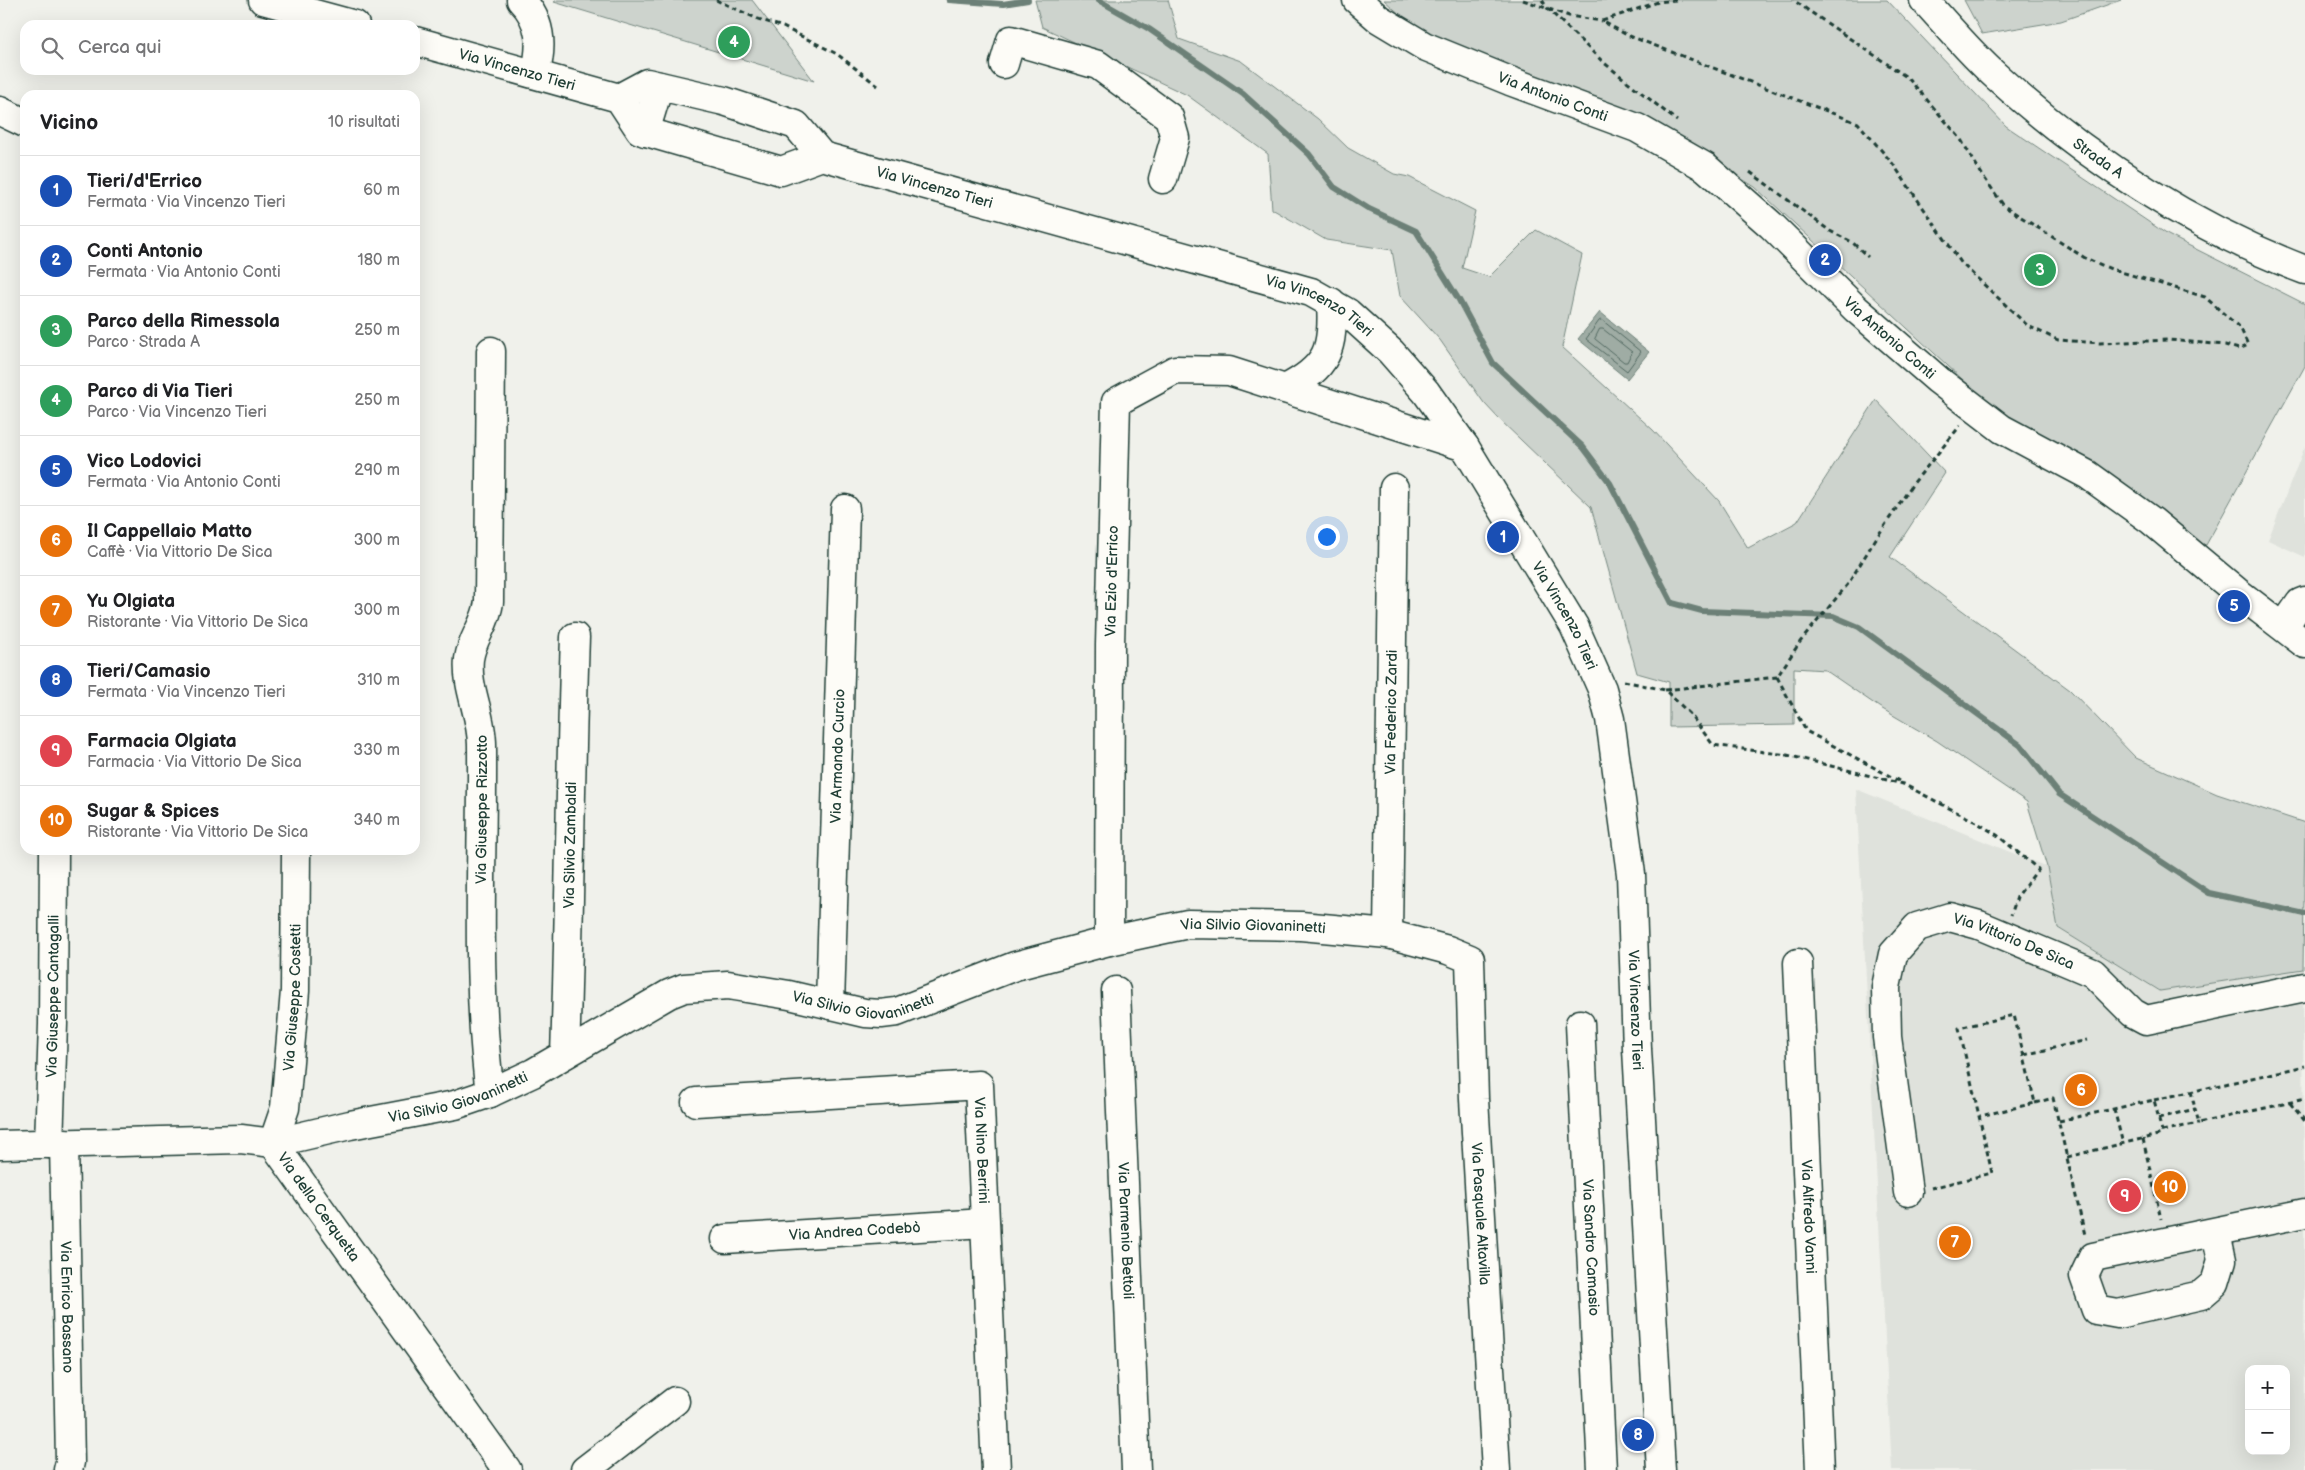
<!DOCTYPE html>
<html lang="it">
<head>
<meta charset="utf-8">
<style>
	body { margin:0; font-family:"Balsamiq Sans",sans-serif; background:#f2f2f2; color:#202124 }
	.controls { position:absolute; right:15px; bottom:15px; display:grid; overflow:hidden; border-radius:10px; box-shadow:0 5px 20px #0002 }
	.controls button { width:45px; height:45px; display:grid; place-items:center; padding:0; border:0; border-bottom:1px solid #e0e0e0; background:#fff; color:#202124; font:25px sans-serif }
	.you { position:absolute; left:1326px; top:536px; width:18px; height:18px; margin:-12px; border:4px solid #fff; border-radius:50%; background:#1a73e8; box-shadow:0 0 0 8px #1a73e833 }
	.badge { display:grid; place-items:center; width:32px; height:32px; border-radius:50%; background:#1f6fb2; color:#fff; font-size:16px; font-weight:700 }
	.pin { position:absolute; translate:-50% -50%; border:2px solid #fff; box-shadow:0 1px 5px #0006 }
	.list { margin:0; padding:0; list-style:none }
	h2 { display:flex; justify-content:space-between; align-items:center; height:65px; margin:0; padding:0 20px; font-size:21px }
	h2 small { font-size:16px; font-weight:400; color:#757577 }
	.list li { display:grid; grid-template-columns:32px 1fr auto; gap:15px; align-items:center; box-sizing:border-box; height:70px; padding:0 20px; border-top:1px solid #e0e0e0 }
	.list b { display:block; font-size:19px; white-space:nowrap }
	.list p { margin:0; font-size:16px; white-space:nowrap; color:#757577 }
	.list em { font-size:16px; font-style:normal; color:#757577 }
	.icon { flex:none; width:28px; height:28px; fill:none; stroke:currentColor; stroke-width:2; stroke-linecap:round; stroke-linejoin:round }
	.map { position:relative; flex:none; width:2305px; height:1470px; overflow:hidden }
	.search { position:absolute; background:#fff; box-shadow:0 5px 20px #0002; left:20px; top:20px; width:400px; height:55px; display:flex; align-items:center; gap:12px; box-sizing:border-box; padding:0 18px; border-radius:15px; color:#757577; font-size:19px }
	.panel { position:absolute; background:#fff; box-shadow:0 5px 20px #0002; left:20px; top:90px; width:400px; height:765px; border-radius:15px }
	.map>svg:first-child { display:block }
	.built { fill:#dfe2dc; fill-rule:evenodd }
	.green { fill:#cdd3cd; stroke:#768880 }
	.water { fill:#9faca4; stroke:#6c8077 }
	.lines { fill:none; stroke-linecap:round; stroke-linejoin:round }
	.shore { stroke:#526961; stroke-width:1 }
	.stream { stroke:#6c8077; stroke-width:6 }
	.minor-casing { stroke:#1f3d34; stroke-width:31 }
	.path { stroke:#1f3d34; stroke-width:3; stroke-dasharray:5 4; stroke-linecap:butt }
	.minor { stroke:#fdfcf7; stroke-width:28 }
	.labels { text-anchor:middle; stroke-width:4; stroke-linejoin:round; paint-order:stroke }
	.street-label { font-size:15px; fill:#1f3d34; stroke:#fdfcf7 }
</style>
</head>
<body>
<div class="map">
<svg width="2305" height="1470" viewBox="0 0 2305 1470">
	<rect width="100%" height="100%" fill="#f0f1eb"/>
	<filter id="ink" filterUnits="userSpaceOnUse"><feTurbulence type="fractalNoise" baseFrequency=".02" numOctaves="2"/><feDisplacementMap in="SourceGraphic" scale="10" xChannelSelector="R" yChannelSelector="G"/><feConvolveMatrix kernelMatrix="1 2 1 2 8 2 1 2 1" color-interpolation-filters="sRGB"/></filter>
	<g filter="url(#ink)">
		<path class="built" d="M2305,446V557L2268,540Z
			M1856,789L2047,867L2058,928L2160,991L2303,969L2305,1470H1892ZM2249,1369H2286V1451H2249Z"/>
		<path class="green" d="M557,0H752L814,81L554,2Z
			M1035,0H1168L1179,39L1241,61L1318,119L1348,148L1394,174L1409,177L1475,211L1462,268L1489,277L1536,230L1582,255L1562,347L1653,430L1719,501L1748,548L1797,522L1876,400L1945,473L1890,557L2070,690L2136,758L2217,794L2305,823L2303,969L2160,991L2058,928L2047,867L2027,802L1937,741L1879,707L1825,670L1794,668V725L1669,727V682L1637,673L1591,507L1499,419L1484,403L1440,340L1400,296L1392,250L1326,240L1272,209L1268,154L1187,95L1042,27Z
			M1384,0H1887L2006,126L2168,235L2305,304V366L2206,545L2197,542L2003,417L1755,187L1648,121L1595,97L1435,46Z
			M1964,0H2121L2061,21L1982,34Z"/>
		<path class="water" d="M1600,312L1649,352L1627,379L1578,339Z"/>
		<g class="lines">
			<path class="shore" d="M1602,320L1641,352L1627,371L1586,339L1599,321Z
				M1600,329H1603L1632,352L1627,362H1624L1595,339Z"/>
			<path class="stream" d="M949,0L1003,4L1028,0
				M1098,0L1149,29L1243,94L1309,154L1334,187L1369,209L1416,231L1459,300L1493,363L1583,447L1610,483L1672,603L1702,611L1833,616L1859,627L2020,745L2059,794L2209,893L2305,914"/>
			<g class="minor-casing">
				<g id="minor">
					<path d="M263,0L355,25"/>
					<path d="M521,0C542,21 543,46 535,74"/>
					<path id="s1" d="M1357,0L1379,19L1424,46L1510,81L1637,128L1705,167L1771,225L1856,309L1938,380L2002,429L2088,475L2152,521L2236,591L2305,644"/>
					<path id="s2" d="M1924,0C1948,26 1971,54 1997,77C2087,159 2192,227 2305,270"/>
					<path id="s3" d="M415,41L619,98L640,130L781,171L822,156"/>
					<path d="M1004,64L1011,40L1098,65L1169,117L1175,138L1163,179"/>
					<path id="s4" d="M619,98L647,83L724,101L796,125L822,156L1311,292L1348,313L1391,352L1426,392L1465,447L1574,626L1602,689L1610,719L1631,874L1637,1049L1661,1470"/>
					<path d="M0,111L25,123"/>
					<path d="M645,132L659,86"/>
					<path d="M1285,389C1328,367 1334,349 1331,302"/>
					<path d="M2284,626L2300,603L2305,601"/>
					<path id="s5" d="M1388,934L1394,488"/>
					<path id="s6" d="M1109,941L1110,645L1116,402L1175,370L1229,371L1465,447"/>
					<path id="s7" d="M1798,963L1820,1470"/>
					<path id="s8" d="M1116,991L1136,1470"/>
					<path id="s9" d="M830,1005L845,509"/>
					<path id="s10" d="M1580,1024L1602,1470"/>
					<path id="s11" d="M565,1054C570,915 570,776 575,637"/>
					<path id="s12" d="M490,1093C475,978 483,861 482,745C482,715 466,688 469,659C472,637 486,625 489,602L491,351"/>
					<path id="s13" d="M696,1102L979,1085L996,1470"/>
					<path id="s14" d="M64,1143L70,1462L68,1470"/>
					<path id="s15" d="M273,1143L350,1125L455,1105L490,1093L533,1073L669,994L684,988L728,985L789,995L865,1013L881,1014L897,1012L1015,966L1109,941L1188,924L1301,926L1388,934L1448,950L1470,959L1474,1099L1496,1470"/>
					<path id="s16" d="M273,1143L285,1108L295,991L296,850"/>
					<path id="s17" d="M49,1144L53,1024L54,850"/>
					<path id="s18" d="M0,1145L241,1139L273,1143L507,1470"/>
					<path id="s19" d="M1908,1192L1887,1037L1886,987L1893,954L1917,927L1950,917L1979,925L2093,973L2133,1013L2146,1020L2305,987"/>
					<path d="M2216,1233L2222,1260L2215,1283L2201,1295L2118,1314L2096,1310L2084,1276L2093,1257L2305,1213"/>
					<path id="s20" d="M725,1239L985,1223"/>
					<path d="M585,1470L675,1401"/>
				</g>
			</g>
			<path class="path" d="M716,0L758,19L783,27L837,54L878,86
				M1523,0L1569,16L1602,21
				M1542,0L1548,9L1603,62L1677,121
				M1676,0L1658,2L1602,21L1627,35L1858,123L1893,164L1962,264L2028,326L2058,340L2100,343L2169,340L2225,345L2239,349L2248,345L2241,329L2205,297L2111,269L2085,258L2004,206L1983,176L1960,138L1908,78L1793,0
				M1750,172L1830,231L1852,242L1868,257
				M1777,677L1806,731L1899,781
				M1624,681L1665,690L1690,714L1713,745L1787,755L1903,784L1976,822L1997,835L2038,869L2017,897L2011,915
				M1665,690L1777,677L1800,642L1848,584L1875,540L1912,485L1960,426
				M2024,1055L2087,1040
				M2191,1091L2195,1109
				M2154,1100L2305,1066
				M2035,1103L2053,1098L2085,1235
				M2290,1103L2305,1121
				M2114,1109L2123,1144
				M2158,1118L2195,1109L2199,1123L2305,1099
				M2059,1121L2154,1100L2162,1131V1134L2067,1157
				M2162,1131L2199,1123
				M2143,1139L2161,1219
				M1931,1188L1992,1173L1959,1028L2014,1015L2035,1103L1980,1116"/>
			<use href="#minor" class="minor"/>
		</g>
	</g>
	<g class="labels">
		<g class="street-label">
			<text dy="5" stroke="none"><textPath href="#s3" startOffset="106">Via Vincenzo Tieri</textPath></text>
			<text dy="5" stroke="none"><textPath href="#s1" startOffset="220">Via Antonio Conti</textPath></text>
			<text dy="5" stroke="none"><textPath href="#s2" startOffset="236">Strada A</textPath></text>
			<text dy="5" stroke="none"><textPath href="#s4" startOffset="344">Via Vincenzo Tieri</textPath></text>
			<text dy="5" stroke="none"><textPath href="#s4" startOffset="748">Via Vincenzo Tieri</textPath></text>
			<text dy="5" stroke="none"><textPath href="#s1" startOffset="640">Via Antonio Conti</textPath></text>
			<text dy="5" stroke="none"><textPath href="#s6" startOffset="360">Via Ezio d'Errico</textPath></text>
			<text dy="5" stroke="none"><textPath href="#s4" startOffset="1152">Via Vincenzo Tieri</textPath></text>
			<text dy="5" stroke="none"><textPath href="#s5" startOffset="222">Via Federico Zardi</textPath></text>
			<text dy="5" stroke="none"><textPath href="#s9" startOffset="249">Via Armando Curcio</textPath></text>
			<text dy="5" stroke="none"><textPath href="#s12" startOffset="284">Via Giuseppe Rizzotto</textPath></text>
			<text dy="5" stroke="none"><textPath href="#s11" startOffset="209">Via Silvio Zambaldi</textPath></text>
			<text dy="5" stroke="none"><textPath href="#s15" startOffset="1030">Via Silvio Giovaninetti</textPath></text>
			<text dy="5" stroke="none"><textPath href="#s19" startOffset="379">Via Vittorio De Sica</textPath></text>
			<text dy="5" stroke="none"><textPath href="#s15" startOffset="626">Via Silvio Giovaninetti</textPath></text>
			<text dy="5" stroke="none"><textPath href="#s17" startOffset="148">Via Giuseppe Cantagalli</textPath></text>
			<text dy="5" stroke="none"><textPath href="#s16" startOffset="148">Via Giuseppe Costetti</textPath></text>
			<text dy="5" stroke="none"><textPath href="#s4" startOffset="1558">Via Vincenzo Tieri</textPath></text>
			<text dy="5" stroke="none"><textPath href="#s15" startOffset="191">Via Silvio Giovaninetti</textPath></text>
			<text dy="5" stroke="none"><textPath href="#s13" startOffset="349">Via Nino Berrini</textPath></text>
			<text dy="5" stroke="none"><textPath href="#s18" startOffset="352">Via della Cerquetta</textPath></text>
			<text dy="5" stroke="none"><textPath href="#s15" startOffset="1506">Via Pasquale Altavilla</textPath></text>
			<text dy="5" stroke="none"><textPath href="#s7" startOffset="254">Via Alfredo Vanni</textPath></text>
			<text dy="5" stroke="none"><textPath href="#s20" startOffset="130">Via Andrea Codebò</textPath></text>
			<text dy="5" stroke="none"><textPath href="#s8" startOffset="240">Via Parmenio Bettoli</textPath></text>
			<text dy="5" stroke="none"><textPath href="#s10" startOffset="224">Via Sandro Camasio</textPath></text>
			<text dy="5" stroke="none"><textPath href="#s14" startOffset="164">Via Enrico Bassano</textPath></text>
		</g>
	</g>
</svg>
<div class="controls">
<button>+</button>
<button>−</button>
</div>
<div class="you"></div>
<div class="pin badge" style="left:1503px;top:537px;background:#1a4fb4">1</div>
<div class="pin badge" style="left:1825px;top:260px;background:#1a4fb4">2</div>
<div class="pin badge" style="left:2040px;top:270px;background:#2e9e5b">3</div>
<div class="pin badge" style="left:734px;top:42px;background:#2e9e5b">4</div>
<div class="pin badge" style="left:2234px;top:606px;background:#1a4fb4">5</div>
<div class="pin badge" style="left:2081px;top:1090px;background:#e8710a">6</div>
<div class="pin badge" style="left:1955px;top:1242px;background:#e8710a">7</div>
<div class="pin badge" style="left:1638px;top:1435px;background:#1a4fb4">8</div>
<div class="pin badge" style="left:2125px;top:1196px;background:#e0444e">9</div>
<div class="pin badge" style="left:2170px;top:1187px;background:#e8710a">10</div>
<div class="search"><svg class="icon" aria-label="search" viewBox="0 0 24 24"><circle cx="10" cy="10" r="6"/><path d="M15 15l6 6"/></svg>Cerca qui</div>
<section class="panel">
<h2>Vicino<small>10 risultati</small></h2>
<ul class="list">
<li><span class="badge" style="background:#1a4fb4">1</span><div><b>Tieri/d'Errico</b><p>Fermata · Via Vincenzo Tieri</p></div><em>60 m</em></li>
<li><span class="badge" style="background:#1a4fb4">2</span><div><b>Conti Antonio</b><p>Fermata · Via Antonio Conti</p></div><em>180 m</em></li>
<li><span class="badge" style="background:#2e9e5b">3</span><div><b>Parco della Rimessola</b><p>Parco · Strada A</p></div><em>250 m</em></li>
<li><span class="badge" style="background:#2e9e5b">4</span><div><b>Parco di Via Tieri</b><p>Parco · Via Vincenzo Tieri</p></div><em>250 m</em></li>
<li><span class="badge" style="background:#1a4fb4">5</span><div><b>Vico Lodovici</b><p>Fermata · Via Antonio Conti</p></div><em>290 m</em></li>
<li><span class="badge" style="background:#e8710a">6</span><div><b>Il Cappellaio Matto</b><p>Caffè · Via Vittorio De Sica</p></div><em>300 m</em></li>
<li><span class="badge" style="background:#e8710a">7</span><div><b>Yu Olgiata</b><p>Ristorante · Via Vittorio De Sica</p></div><em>300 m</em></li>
<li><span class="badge" style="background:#1a4fb4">8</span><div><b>Tieri/Camasio</b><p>Fermata · Via Vincenzo Tieri</p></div><em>310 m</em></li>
<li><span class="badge" style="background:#e0444e">9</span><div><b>Farmacia Olgiata</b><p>Farmacia · Via Vittorio De Sica</p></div><em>330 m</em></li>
<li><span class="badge" style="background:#e8710a">10</span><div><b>Sugar &amp; Spices</b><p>Ristorante · Via Vittorio De Sica</p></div><em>340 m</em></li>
</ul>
</section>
</div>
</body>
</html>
